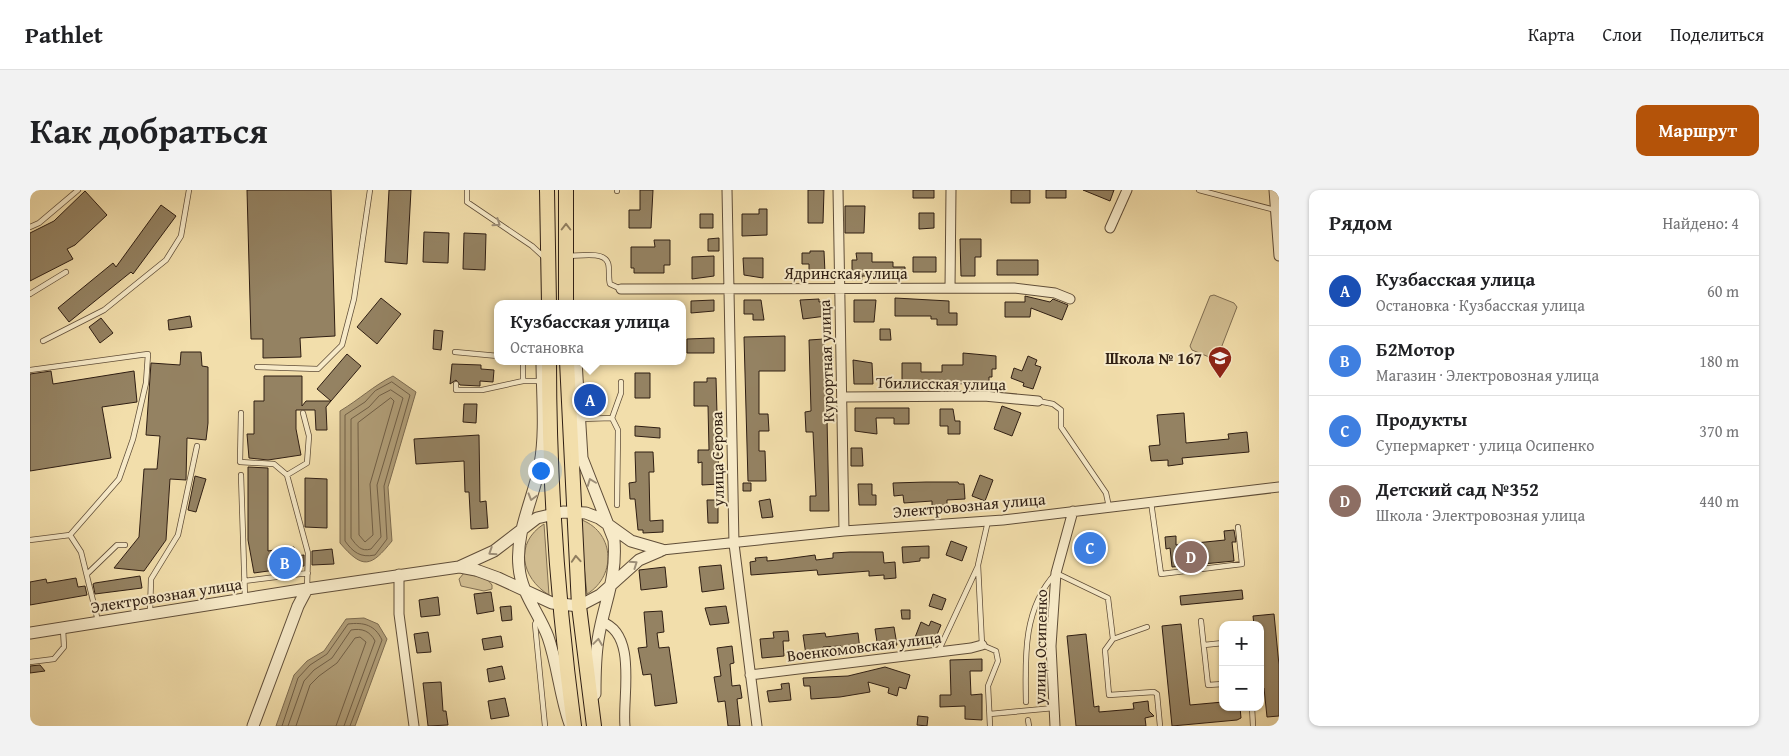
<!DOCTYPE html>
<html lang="ru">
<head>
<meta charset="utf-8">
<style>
	body { margin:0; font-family:"Gentium Book Plus",serif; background:#f2f2f2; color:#202124 }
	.controls { position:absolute; right:15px; bottom:15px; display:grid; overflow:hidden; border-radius:10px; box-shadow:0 1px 4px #0004 }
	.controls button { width:45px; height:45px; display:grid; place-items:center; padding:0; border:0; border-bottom:1px solid #e0e0e0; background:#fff; color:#202124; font:25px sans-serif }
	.you { position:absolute; left:510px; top:280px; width:18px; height:18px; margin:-12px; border:4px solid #fff; border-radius:50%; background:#1a73e8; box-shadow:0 0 0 8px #1a73e833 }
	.badge { display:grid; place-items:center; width:32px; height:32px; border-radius:50%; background:#b45309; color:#fff; font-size:16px; font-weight:700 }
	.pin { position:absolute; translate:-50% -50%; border:2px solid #fff; box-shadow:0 1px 5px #0006 }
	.popup { position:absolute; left:464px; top:110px; width:192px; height:65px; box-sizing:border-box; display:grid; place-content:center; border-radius:10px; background:#fff; filter:drop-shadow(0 1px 4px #0005); font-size:16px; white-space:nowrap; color:#757577 }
	.popup b { font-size:19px; color:#202124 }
	.popup::after { content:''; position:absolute; left:50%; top:100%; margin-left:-10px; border:10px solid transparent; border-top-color:#fff }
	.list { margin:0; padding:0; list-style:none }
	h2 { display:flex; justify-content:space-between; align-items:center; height:65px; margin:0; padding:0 20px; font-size:21px }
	h2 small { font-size:16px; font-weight:400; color:#757577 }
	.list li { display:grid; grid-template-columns:32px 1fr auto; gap:15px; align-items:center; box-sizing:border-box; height:70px; padding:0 20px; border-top:1px solid #e0e0e0 }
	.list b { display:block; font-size:19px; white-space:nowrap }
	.list p { margin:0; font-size:16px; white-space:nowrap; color:#757577 }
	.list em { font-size:16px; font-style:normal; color:#757577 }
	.map { position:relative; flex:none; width:1249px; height:536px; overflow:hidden; border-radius:10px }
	header { display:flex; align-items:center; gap:30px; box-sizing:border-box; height:70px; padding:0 25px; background:#fff; border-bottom:1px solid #e0e0e0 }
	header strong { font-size:24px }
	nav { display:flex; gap:28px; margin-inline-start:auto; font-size:18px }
	.intro { display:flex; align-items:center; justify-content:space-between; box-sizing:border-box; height:120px; padding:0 30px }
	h1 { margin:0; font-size:35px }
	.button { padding:12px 22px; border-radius:10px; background:#b45309; color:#fff; font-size:18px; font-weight:700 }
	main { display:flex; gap:30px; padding:0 30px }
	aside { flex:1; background:#fff; border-radius:10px; box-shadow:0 1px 4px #0004 }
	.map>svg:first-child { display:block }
	.green { fill:#d1bd91; stroke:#806e52 }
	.water { fill:#b09d77; stroke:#7c6a4f }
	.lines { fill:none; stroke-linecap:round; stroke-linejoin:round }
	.shore { stroke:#705e45; stroke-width:1 }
	.building { fill:#948262; stroke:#2f1e13 }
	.service-casing { stroke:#604e39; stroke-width:6 }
	.minor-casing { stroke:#604e39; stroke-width:11 }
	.tertiary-casing { stroke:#604e39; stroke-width:13 }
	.primary-casing { stroke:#2f1e13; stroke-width:16 }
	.service { stroke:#f7eac8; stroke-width:4.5 }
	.minor { stroke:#f7eac8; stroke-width:9 }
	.tertiary { stroke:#f7eac8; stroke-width:11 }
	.primary { stroke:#f2deab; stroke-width:14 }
	.oneway { stroke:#9d8e77 }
	.oneway2 { stroke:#907e5f }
	.labels { text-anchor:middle; stroke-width:4; stroke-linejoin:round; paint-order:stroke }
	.street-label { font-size:16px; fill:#2f1e13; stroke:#f7eac8 }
	.poi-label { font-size:16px; font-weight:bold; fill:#2f1e13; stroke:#f7eac8; text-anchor:end }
</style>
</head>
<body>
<header>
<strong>Pathlet</strong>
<nav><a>Карта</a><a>Слои</a><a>Поделиться</a></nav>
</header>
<div class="intro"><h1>Как добраться</h1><a class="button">Маршрут</a></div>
<main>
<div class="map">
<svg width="1249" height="536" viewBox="0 0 1249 536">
	<rect width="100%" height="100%" fill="#f2deab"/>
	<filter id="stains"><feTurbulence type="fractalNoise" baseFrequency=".004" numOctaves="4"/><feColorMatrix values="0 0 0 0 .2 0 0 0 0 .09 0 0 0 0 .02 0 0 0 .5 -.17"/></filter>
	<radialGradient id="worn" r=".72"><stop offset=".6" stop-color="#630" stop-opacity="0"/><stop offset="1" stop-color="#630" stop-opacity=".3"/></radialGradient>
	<path class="green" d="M1184,105L1204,113L1207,117L1188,166L1184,169L1162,160L1160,156L1180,106Z
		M549,329C584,340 588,385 557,404Z
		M514,334L519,405C491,388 484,353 514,334Z
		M434,383L457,389L462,395V399L454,401L431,396L429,389Z"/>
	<path class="water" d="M363,186L386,202L358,297L362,351C341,377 333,380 310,353V221C330,209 343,196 363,186Z
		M334,428L348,434L357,449L325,536H246L264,485L277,471L294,461L316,429Z"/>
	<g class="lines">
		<path class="shore" d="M362,192L380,205L354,296L357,349L345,365C330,368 323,362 315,351V225L335,212L345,201Z
			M361,200L373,208L347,295L351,347L341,359C331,362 327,356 321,348V229L339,217L349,206Z
			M361,208L364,211L340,294L343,345L335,352L329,345L328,233Z
			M252,536L268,488L280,475L297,464L318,434C334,432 345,435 352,450L320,536
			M258,536L274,491L284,480L302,468L321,440C332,438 340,441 345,451L314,536
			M266,536L280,495L289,486L307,473L325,448L330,447L336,452L306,536"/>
	</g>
	<path class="building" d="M217,0H301L305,146L270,148L271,167L233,168V149H221Z
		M359,0H381L377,74L355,72Z
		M610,0H623L621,38H599V20H610Z
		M778,0H794L793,33H778Z
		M883,0H904V8H883Z
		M981,0H1000V13H981Z
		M1016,0H1036V8H1016Z
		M1053,0H1084L1080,11Z
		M55,1L77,25L45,55L37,59L43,69L0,91V43L24,31Z
		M131,15L146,26L103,84L101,82L39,132L28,118L83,73L86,77Z
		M815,16H835L834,43H815Z
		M729,19H737V45L712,46V24H729Z
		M889,23H904V38L889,39Z
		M670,24H683V38H670Z
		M394,42L419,43L418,73L393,72Z
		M434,43L456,44L455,80L433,79Z
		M689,48V61H678V49Z
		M930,49H951V67H945V86H931Z
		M624,50H640V75H634V83H604V78H601V57H625Z
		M780,61H794L795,83H779V74H772V63H780Z
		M826,63H842V72H863V77H875V89L851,86H832V90H822V70H827Z
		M684,66V86L662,89V67Z
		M883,67H906V82H883Z
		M713,68H733V88L714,85Z
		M967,70H1008V85H967Z
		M995,106L1020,112L1023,109L1038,115L1032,130L1001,118L1000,127H975V112H995Z
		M351,108L371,124L347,154L327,137Z
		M865,108L919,111V123H927V135H907V129H901V126H865Z
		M789,109V112L796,111V126L773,129L770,110Z
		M684,110V121L661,123V111Z
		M714,110H731L734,130H723V124H714Z
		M824,110H846L844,132H824Z
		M160,126L162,137L139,140L138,130Z
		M71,128L83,143L70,153L59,137Z
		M850,139H860L861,150H850Z
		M404,140L413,141L411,160L403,159Z
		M755,146V181H729V224H738L739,241H729V261H735L736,291H718L714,147Z
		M684,148V163H657V149Z
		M794,149V164H803V181H798L799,228H797L799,321H780V306H786L783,242H776L775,222L781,221L779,150Z
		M151,162H171L172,176L178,177V233L176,250L157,248L156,290L140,289L136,350L114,381L84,378L109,347L114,279H127L130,246L116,245L121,173L150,175Z
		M933,163L966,166V179H962V187H959V194L872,193V173H891V182H912V175H933Z
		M317,164L331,176L301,211L287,199Z
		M998,166L1007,170L1005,175L1011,177L1003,199L993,196L994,193L981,188L984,178L992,181Z
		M823,170L842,173L843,194H824Z
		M422,174L451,175V179L464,180L463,192L450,191V196L430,195L426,190L420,194Z
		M21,181L23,194L104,181L107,212L72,217L81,268L0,281V184Z
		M605,183H620V208H605Z
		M234,186H272V216L276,211H301L296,217L297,240H286L285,220H266V239L271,265L238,270L219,268L217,244H224V211H234Z
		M677,188H686L689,294L672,295V272L668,273V260H679L678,216H664V192H677Z
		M434,214H447L446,233L433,232Z
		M972,216L991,223L982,246L964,239Z
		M825,218H879V234H864V228H846L847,244L825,241Z
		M910,219H923L925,231H930V244H918V236H910Z
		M1154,223L1156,253L1199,249L1198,244L1217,242L1219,262L1152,268L1153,274L1138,276V270L1121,271L1119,256L1130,255L1127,225Z
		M605,236L630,238V248L605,246Z
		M449,245L450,312L456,311L458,338L441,339L439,302H435L434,271L386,274L384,249Z
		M821,258H832L833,276H821Z
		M605,262H623L624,282H619L620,331L633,330V342L613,343V340H608L605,309H600L599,293L606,292Z
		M218,277L238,278V361L264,357L265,366L274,365V376L224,383L218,350Z
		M950,285L963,290L955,311L942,306Z
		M165,286L176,289L166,322L158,320Z
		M275,288L297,289V338L275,337Z
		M896,292H928L929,294H934L935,309L917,310V320L902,321V311L874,313L873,305L864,306L863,293Z
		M713,293H721V301H713Z
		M828,294H842V305H846V315H829Z
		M740,309L743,327L732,328L729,311Z
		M677,310H688V333H678Z
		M1204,340L1206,352H1202L1204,371L1142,377L1140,358L1136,359L1135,347L1146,346V355L1195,350L1194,341Z
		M921,351L937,357L932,371L916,365Z
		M899,356V368H890V371L873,373L872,357Z
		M302,359L304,374L282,375V361Z
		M820,362H853L854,373L865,372L866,388L854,389V385L839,386V381L788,385L787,380L721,385L720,372L726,371L725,368L737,367V371L748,370L785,365L786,370L803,368V363Z
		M691,375L694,399L672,402L669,377Z
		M635,377L637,397L611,400L609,380Z
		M110,386L112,398L65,404L63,394L65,393Z
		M46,388L48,397L55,396L57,405L0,415V392L16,389L17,393Z
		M1212,400L1213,409L1151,415L1150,406Z
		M461,402L464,421L447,424L444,404Z
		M903,404L916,409L912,420L899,416Z
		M408,407L410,425L391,427L389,410Z
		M481,416L482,430L472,431L470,417Z
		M696,416L699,433L680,435L675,418Z
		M871,420H880V429H872Z
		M632,421L634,442L627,443L629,458L639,457L647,513L625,516L621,484L613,485L608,458L617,457L614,422Z
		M1244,424L1249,475V526L1237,527L1234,498L1231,499L1230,493V435H1224L1223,426Z
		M901,431L911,435L904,452L900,450L898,455L884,450L891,432L899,436Z
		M1151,434L1160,515L1193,512V517H1210L1211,528L1207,530L1142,536L1132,436Z
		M864,437L867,455L848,458L845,439Z
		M758,441L759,451H753L754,466L732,468L730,449L744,448L743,442Z
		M398,442L401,462L387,463L384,444Z
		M795,443L796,447L828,443L830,460L812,463L811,456L793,457V464L776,465L773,445Z
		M1056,444L1064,517L1069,516V522L1104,519L1103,513L1118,511L1119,521L1124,526L1115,528L1116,536H1046L1037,446Z
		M471,446L473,457L454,460L452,449Z
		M702,456L704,473L700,474L702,496L710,495L712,508L707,509L710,536H698L695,511L688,512L684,487L691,486L687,458Z
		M952,469V481H940L941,505L952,504V530L935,529V516L910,517V505H921L920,470Z
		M10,475L15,481L0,483V476Z
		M472,476L475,489L459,492L457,479Z
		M855,477L880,485L876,499L869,497L867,506L858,503L859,498L838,492L840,502L810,507L781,509L780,496H774L773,488L818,486Z
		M411,492L413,521H416L418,535L398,536L393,493Z
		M759,493L761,510L739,512L737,501L752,499L751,494Z
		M475,508L479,526L461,529L458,511Z
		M888,526L898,527L897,536L887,535Z"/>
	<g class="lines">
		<g class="service-casing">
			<path id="service" d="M437,0V12L502,56L515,68
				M587,0V1
				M1169,0L1245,20
				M0,37L9,33L48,0
				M539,66C549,66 574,61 578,73C580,79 578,87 580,94L591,99
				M0,104L36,82
				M13,151L74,120L136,70L151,46L159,0
				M425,162L468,166
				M493,171V191H512
				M227,177L288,179L312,155L324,109L340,0
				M0,180L118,164L116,193L103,249L89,289L40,345L0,350
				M426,194V200H452L493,191
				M1008,211L1023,214L1031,220V237L1076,303L1079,317
				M211,223L210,272L244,274L257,285
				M273,223L279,246L277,273L257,285L278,363L277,399
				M550,229L582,228
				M211,285L215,408
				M1121,312L1131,384L1212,374L1208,337
				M587,315L588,240L582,228L591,203V192
				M958,331L948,375L952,455L966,461L968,471L958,496L960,536
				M40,345L51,362L68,431
				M57,384L87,355H95
				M214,391L278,383
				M120,423L121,389L148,345L167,256
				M508,429L505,434L515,536
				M1171,431L1178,495L1193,494
				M1083,449L1117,437
				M1174,455L1193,453
				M908,462L948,376
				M0,472L24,469L34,457L33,439
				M996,512C995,467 993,418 1026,383L1078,408L1083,449L1075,460L1079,505L1124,502L1127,504L1130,536
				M1222,517L1223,536
				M960,524L1024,518
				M998,530L999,536"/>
		</g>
		<g class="minor-casing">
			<path id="minor" d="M697,0L704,354L727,536
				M808,0L814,341
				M1244,0L1249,66
				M1080,38L1097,0
				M920,98L921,0
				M591,99L984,98L1025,103L1040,109
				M813,207L954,206L1008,211
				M632,360L814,341L973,330L1249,297
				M369,384V424L384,536
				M572,432C608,444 592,508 595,536
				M720,485L941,458L952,455
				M1025,536L1021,456L1026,383L1043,321"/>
		</g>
		<g class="tertiary-casing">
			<path id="tertiary" d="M512,171C512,204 516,241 510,274C504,308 485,342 489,377C491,403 509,423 518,447C528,476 530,506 540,534
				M546,171L552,268L584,350C587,390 574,412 568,450C565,468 565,486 565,504
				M430,377L446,380L468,388L522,413L549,416L570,405L609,370L630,361
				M0,443L277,399L429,377L464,361L507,328L533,322L556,323L569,328L601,351L632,360
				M223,536L268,416L277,399"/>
		</g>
		<g class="primary-casing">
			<path id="primary" d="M517,0L519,114
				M536,0V114
				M519,171C519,293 528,415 544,536
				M537,171L549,416L564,536"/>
		</g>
		<use href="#service" class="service"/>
		<use href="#minor" class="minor"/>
		<use href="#tertiary" class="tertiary"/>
		<use href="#primary" class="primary"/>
	</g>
	<defs><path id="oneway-chevron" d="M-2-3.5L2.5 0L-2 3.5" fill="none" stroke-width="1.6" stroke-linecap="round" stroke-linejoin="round" transform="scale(1.25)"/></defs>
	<g class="oneway">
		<use href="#oneway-chevron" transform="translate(467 33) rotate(34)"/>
		<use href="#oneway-chevron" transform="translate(561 292) rotate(-111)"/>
		<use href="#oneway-chevron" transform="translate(502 307) rotate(106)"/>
		<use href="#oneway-chevron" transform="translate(462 362) rotate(147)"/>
		<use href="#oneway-chevron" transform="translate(604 374) rotate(-35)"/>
		<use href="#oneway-chevron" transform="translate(568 452) rotate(-82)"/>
	</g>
	<g class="oneway2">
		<use href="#oneway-chevron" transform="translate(536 37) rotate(-90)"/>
		<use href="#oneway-chevron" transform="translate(546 369) rotate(-94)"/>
	</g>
	<defs>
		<g id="school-pin" transform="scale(1.25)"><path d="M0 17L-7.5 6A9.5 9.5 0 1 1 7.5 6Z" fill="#8f2418" stroke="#f7eac8"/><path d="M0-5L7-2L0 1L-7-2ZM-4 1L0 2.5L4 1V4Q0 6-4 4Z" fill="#fff"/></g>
	</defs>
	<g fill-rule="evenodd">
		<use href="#school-pin" x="1190" y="168"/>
	</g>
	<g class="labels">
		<g class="street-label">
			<text x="816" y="89">Ядринская улица</text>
			<text transform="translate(796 171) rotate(-92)" y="6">Курортная улица</text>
			<text transform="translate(911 193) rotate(1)" y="6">Тбилисская улица</text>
			<text transform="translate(687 269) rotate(-91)" y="6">улица Серова</text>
			<text transform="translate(939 315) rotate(-5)" y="6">Электровозная улица</text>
			<text transform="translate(136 405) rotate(-9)" y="6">Электровозная улица</text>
			<text transform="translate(834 456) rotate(-7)" y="6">Военкомовская улица</text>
			<text transform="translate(1010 457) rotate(-89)" y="6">улица Осипенко</text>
		</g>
		<g class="poi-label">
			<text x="1172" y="174">Школа № 167</text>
		</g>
	</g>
	<rect width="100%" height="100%" filter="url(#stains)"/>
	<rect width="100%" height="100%" fill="url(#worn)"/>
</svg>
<div class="controls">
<button>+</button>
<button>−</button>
</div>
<div class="you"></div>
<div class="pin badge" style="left:560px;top:210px;background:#1a4fb4">A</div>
<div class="popup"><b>Кузбасская улица</b>Остановка</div>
<div class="pin badge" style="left:255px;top:373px;background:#3f7fe0">B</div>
<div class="pin badge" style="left:1060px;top:358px;background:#3f7fe0">C</div>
<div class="pin badge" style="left:1161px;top:367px;background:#8d6e63">D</div>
</div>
<aside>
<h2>Рядом<small>Найдено: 4</small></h2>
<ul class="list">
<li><span class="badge" style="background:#1a4fb4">A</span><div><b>Кузбасская улица</b><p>Остановка · Кузбасская улица</p></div><em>60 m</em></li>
<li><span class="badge" style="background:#3f7fe0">B</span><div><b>Б2Мотор</b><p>Магазин · Электровозная улица</p></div><em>180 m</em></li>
<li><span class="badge" style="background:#3f7fe0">C</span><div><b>Продукты</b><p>Супермаркет · улица Осипенко</p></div><em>370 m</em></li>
<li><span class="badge" style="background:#8d6e63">D</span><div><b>Детский сад №352</b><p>Школа · Электровозная улица</p></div><em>440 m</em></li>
</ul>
</aside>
</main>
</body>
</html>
